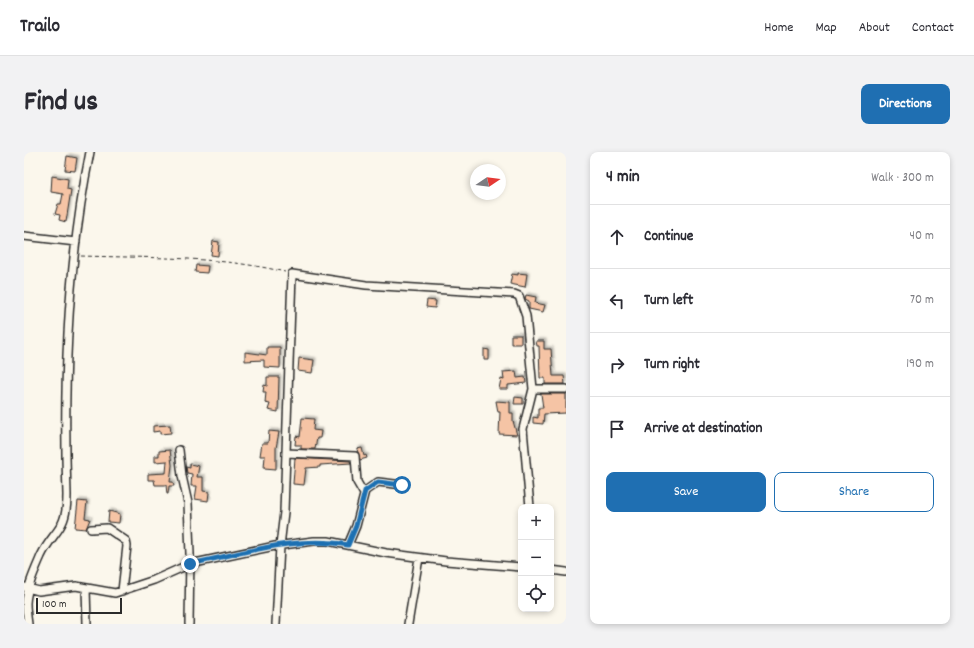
<!DOCTYPE html>
<html lang="en">
<head>
<meta charset="utf-8">
<style>
	body { margin:0; font-family:Dekko,sans-serif; background:#f2f2f3; color:#2b2b33 }
	.controls { position:absolute; right:12px; bottom:12px; display:grid; overflow:hidden; border-radius:8px; box-shadow:0 2px 6px #0003 }
	.controls button { width:36px; height:36px; display:grid; place-items:center; padding:0; border:0; border-bottom:1px solid #e1e1e2; background:#fff; color:#2b2b33; font:20px sans-serif }
	.compass { position:absolute; left:446px; top:12px; width:36px; height:36px; border-radius:50%; background:#fff; box-shadow:0 2px 6px #0003; rotate:77deg }
	.scale { position:absolute; left:12px; bottom:10px; width:86px; box-sizing:border-box; padding-left:4px; border:2px solid #2b2b2b; border-top:0; font-size:11px; line-height:14px; white-space:nowrap; color:#2b2b2b; -webkit-text-stroke:3px #fbf7ec; paint-order:stroke }
	.stop { position:absolute; width:12px; height:12px; margin:-9px; border:3px solid #1f6fb2; border-radius:50%; background:#fff }
	.stop.end { background:#1f6fb2; border-color:#fff; box-shadow:0 1px 4px #0008 }
	.list { margin:0; padding:0; list-style:none }
	h2 { display:flex; justify-content:space-between; align-items:center; height:52px; margin:0; padding:0 16px; font-size:17px }
	h2 small { font-size:13px; font-weight:400; color:#7c7c81 }
	.list li { display:grid; grid-template-columns:26px 1fr auto; gap:12px; align-items:center; box-sizing:border-box; height:64px; padding:0 16px; border-top:1px solid #e1e1e2 }
	.list b { display:block; font-size:15px; white-space:nowrap }
	.list em { font-size:13px; font-style:normal; color:#7c7c81 }
	.actions { display:flex; gap:8px; padding:12px 16px }
	.actions a { flex:1; padding:9px 0; border:1px solid #1f6fb2; border-radius:8px; text-align:center; font-size:14px; color:#1f6fb2 }
	.actions .main { background:#1f6fb2; color:#fff }
	.icon { flex:none; width:22px; height:22px; fill:none; stroke:currentColor; stroke-width:2; stroke-linecap:round; stroke-linejoin:round }
	.map { position:relative; flex:none; width:542px; height:472px; overflow:hidden; border-radius:8px }
	header { display:flex; align-items:center; gap:24px; box-sizing:border-box; height:56px; padding:0 20px; background:#fff; border-bottom:1px solid #e1e1e2 }
	header strong { font-size:19px }
	nav { display:flex; gap:22px; margin-inline-start:auto; font-size:14px }
	.intro { display:flex; align-items:center; justify-content:space-between; box-sizing:border-box; height:96px; padding:0 24px }
	h1 { margin:0; font-size:28px }
	.button { padding:10px 18px; border-radius:8px; background:#1f6fb2; color:#fff; font-size:14px; font-weight:700 }
	main { display:flex; gap:24px; padding:0 24px }
	aside { flex:1; background:#fff; border-radius:8px; box-shadow:0 2px 6px #0003 }
	.map>svg:first-child { display:block }
	.building { fill:#f5c4a5; stroke:#2b2b2b; filter:url(#shadow) }
	.lines { fill:none; stroke-linecap:round; stroke-linejoin:round }
	.street-casing { stroke:#2b2b2b; stroke-width:10 }
	.path { stroke:#2b2b2b; stroke-width:1; stroke-dasharray:4 3; stroke-linecap:butt }
	.street { stroke:#fbf7ec; stroke-width:7 }
	.route { stroke:#1f6fb2; stroke-width:5 }
</style>
</head>
<body>
<header>
<strong>Trailo</strong>
<nav><a>Home</a><a>Map</a><a>About</a><a>Contact</a></nav>
</header>
<div class="intro"><h1>Find us</h1><a class="button">Directions</a></div>
<main>
<div class="map">
<svg width="542" height="472" viewBox="0 0 542 472">
	<defs>
		<filter id="shadow"><feDropShadow dx="2" dy="-2" stdDeviation="1" flood-color="#0004"/></filter>
	</defs>
	<rect width="100%" height="100%" fill="#fbf7ec"/>
	<filter id="ink" filterUnits="userSpaceOnUse"><feTurbulence type="fractalNoise" baseFrequency=".025" numOctaves="2"/><feDisplacementMap in="SourceGraphic" scale="8" xChannelSelector="R" yChannelSelector="G"/><feConvolveMatrix kernelMatrix="1 2 1 2 8 2 1 2 1" color-interpolation-filters="sRGB"/></filter>
	<g filter="url(#ink)">
		<path class="building" d="M43,4L53,6L51,19L41,18Z
			M28,24L44,27L43,37L47,38L42,70L35,68L36,63L31,62L34,52H37L39,42L27,40Z
			M189,89L195,90L194,104L187,103Z
			M172,113L184,114L183,121L171,120Z
			M494,121L503,122L501,135L486,132L488,122L494,123Z
			M502,143L512,145L511,151L521,153L519,160L505,157V149L501,147Z
			M403,148L412,149L411,156L402,155Z
			M487,183H497V192H487Z
			M512,189H520V197H527L529,224H540L541,232H521V226H516L515,194H513Z
			M243,195H256V216L240,215V208L221,209V200L243,203Z
			M460,197L465,198V208H460Z
			M275,206L290,208L288,221L274,219Z
			M492,219L493,226L501,225L502,231L484,233V237H475L477,227L480,228L479,220Z
			M243,225H255L254,260L244,258L246,252L241,251L242,240H239L240,233L243,234Z
			M517,242H542V261L520,262L519,272L509,271V265L514,266V256H519Z
			M491,245L499,246V252H490Z
			M472,249L486,250V261H489V269L493,283L475,282L476,260H474Z
			M278,266L290,267L289,278L297,279L296,286H293L291,297H277V293H271L272,284L276,285Z
			M146,273L147,281L136,282V279L129,280V274Z
			M245,279L255,280L252,296V317L240,316L241,304H236L238,291H244Z
			M338,296L340,304L342,303L343,306L336,308L333,297Z
			M146,298L148,313L146,330H149L150,334H145L144,342H143L142,333H131L130,328H124V322L142,321L143,309L131,310V304H135V299Z
			M271,306L326,309L327,311L296,313V315L282,316L280,333L269,332Z
			M166,312L175,314L173,325H179V339L185,340L184,349L171,347L173,334H167L168,322L163,321L162,315L166,316Z
			M54,349L63,350L61,366L66,367L62,377L51,376Z
			M85,359L96,362L95,371L84,370Z"/>
		<g class="lines">
			<g class="street-casing">
				<path id="street" d="M0,84L52,90
					M509,237H542
					M155,298L158,324L164,351L166,402L165,472
					M262,301L331,304L333,330L340,342
					M67,377L83,376L102,389L103,394L98,439
					M324,393L332,374L341,339L354,330L379,333
					M527,418L542,420
					M0,435L15,439L52,434L91,441L130,428L166,412L251,394L290,389H304L362,401L422,409L497,415
					M62,436L63,472
					M4,472C3,465 2,458 2,451C3,435 11,418 17,404C30,377 43,379 43,343C39,228 43,113 66,0
					M252,472L256,394L260,360L268,122L342,133L490,142L495,144L502,164L509,237L499,277L506,355
					M384,472L395,406"/>
			</g>
			<path class="path" d="M57,104C125,106 195,104 261,120"/>
			<use href="#street" class="street"/>
		</g>
	</g>
	<g class="lines" filter="url(#ink)">
		<path class="route" d="M166,412C217,402 272,383 324,393L332,374L341,339L354,330L378,333"/>
	</g>
</svg>
<div class="controls">
<button>+</button>
<button>−</button>
<button><svg class="icon" aria-label="locate" viewBox="0 0 24 24"><circle cx="12" cy="12" r="6"/><path d="M12 2v4M12 18v4M2 12h4M18 12h4"/></svg></button>
</div>
<svg class="compass" viewBox="-18 -18 36 36"><path d="M0-13l5 13h-10z" fill="#e53935"/><path d="M0 13l5-13h-10z" fill="#7c7c81"/></svg>
<div class="scale">100 m</div>
<div class="stop" style="left:378px;top:333px"></div>
<div class="stop end" style="left:166px;top:412px"></div>
</div>
<aside>
<h2>4 min<small>Walk · 300 m</small></h2>
<ul class="list">
<li><svg class="icon" aria-label="ahead" viewBox="0 0 24 24"><path d="M12 20V5M6 11l6-6 6 6"/></svg><div><b>Continue</b></div><em>40 m</em></li>
<li><svg class="icon" aria-label="left" viewBox="0 0 24 24"><path d="M17 20v-9H6M10 6l-5 5 5 5"/></svg><div><b>Turn left</b></div><em>70 m</em></li>
<li><svg class="icon" aria-label="right" viewBox="0 0 24 24"><path d="M7 20v-9h11M14 6l5 5-5 5"/></svg><div><b>Turn right</b></div><em>190 m</em></li>
<li><svg class="icon" aria-label="arrive" viewBox="0 0 24 24"><path d="M6 21V4h12l-3 4 3 4H6"/></svg><div><b>Arrive at destination</b></div></li>
</ul>
<div class="actions"><a class="main">Save</a><a>Share</a></div>
</aside>
</main>
</body>
</html>
